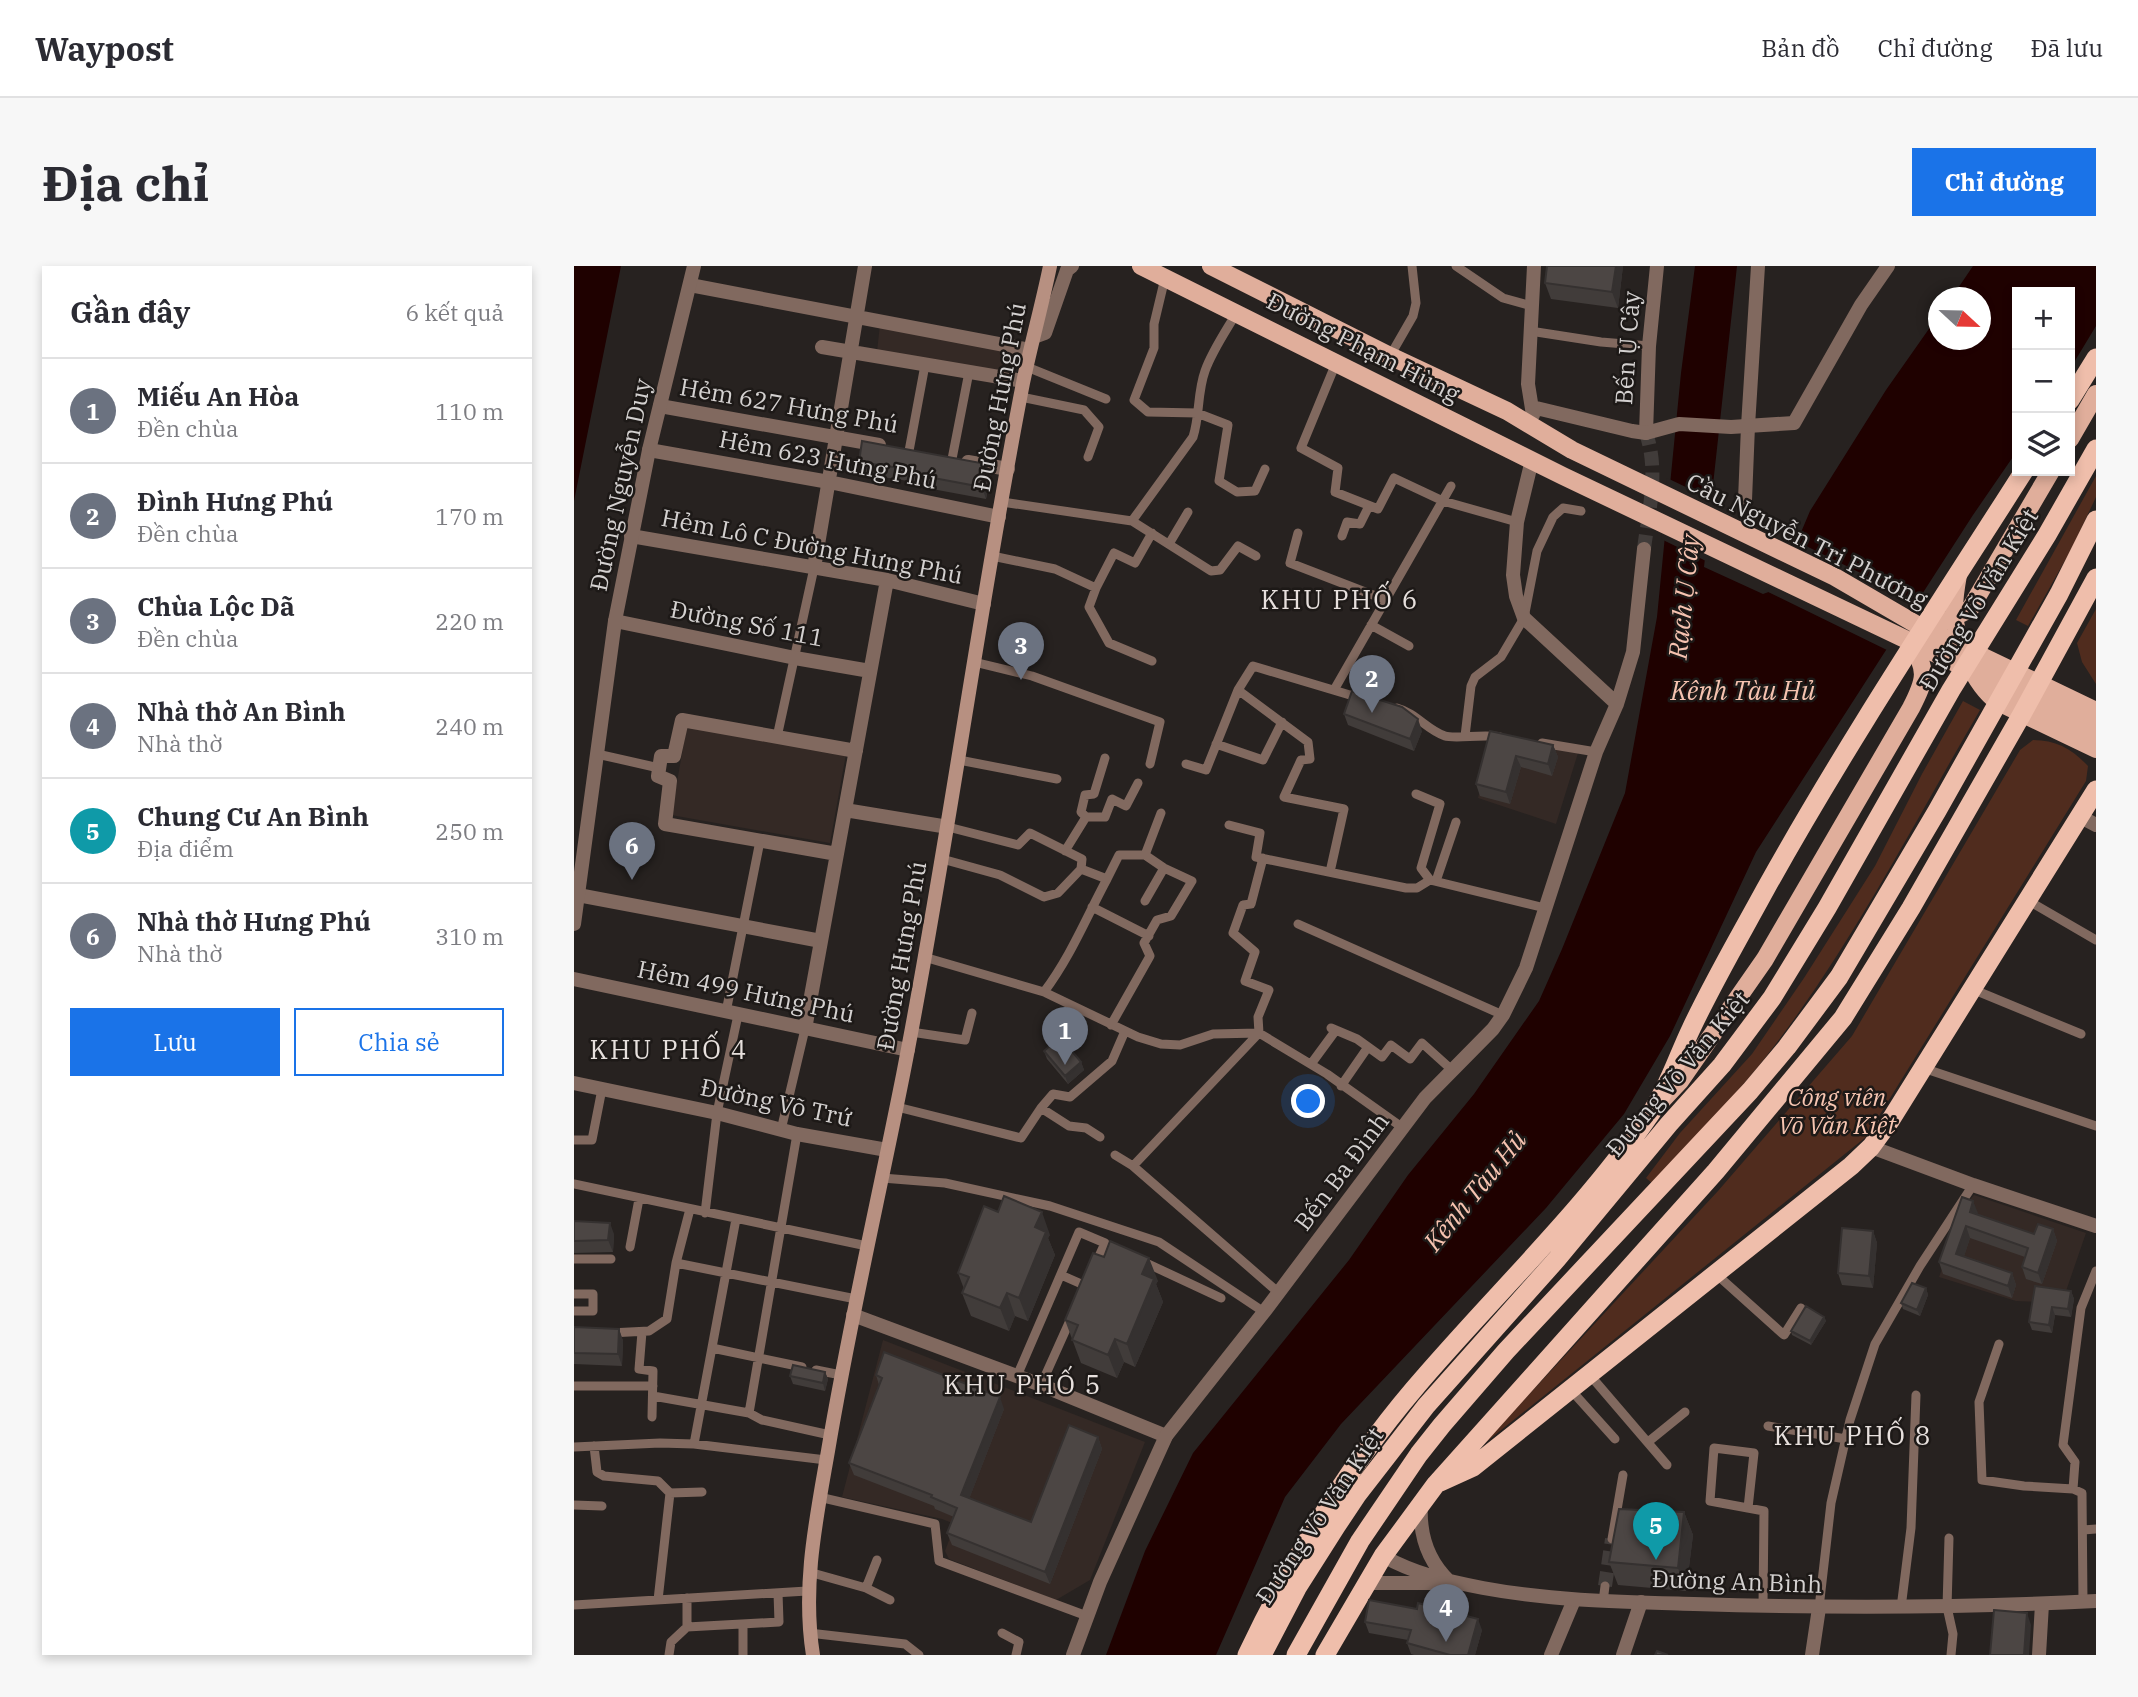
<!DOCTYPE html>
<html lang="vi">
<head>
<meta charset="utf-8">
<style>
	body { margin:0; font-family:"IBM Plex Serif",serif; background:#f7f7f7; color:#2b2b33 }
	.controls { position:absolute; right:21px; top:21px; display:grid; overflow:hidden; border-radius:0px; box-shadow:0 4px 10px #0003 }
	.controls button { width:63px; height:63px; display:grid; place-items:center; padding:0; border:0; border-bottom:2px solid #e1e1e2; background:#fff; color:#2b2b33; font:35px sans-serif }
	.compass { position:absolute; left:1354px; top:21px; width:63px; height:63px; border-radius:50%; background:#fff; box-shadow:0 4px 10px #0003; rotate:112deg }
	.you { position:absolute; left:735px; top:836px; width:24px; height:24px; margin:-18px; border:5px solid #fff; border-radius:50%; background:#1a73e8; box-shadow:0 0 0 10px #1a73e833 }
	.badge { display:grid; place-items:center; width:46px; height:46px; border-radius:50%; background:#1a73e8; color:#fff; font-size:23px; font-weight:700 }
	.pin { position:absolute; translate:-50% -58px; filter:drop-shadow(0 2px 4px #0008) }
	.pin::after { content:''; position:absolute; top:37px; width:24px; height:21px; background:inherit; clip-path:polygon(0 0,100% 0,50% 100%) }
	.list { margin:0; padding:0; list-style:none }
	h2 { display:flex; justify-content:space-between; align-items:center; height:91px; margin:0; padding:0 28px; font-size:30px }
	h2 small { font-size:23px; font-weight:400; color:#7c7c81 }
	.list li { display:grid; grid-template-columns:46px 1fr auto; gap:21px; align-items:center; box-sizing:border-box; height:105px; padding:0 28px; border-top:2px solid #e1e1e2 }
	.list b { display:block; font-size:26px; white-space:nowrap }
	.list p { margin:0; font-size:23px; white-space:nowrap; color:#7c7c81 }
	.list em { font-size:23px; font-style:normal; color:#7c7c81 }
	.actions { display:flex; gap:14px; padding:21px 28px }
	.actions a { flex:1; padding:16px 0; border:2px solid #1a73e8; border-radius:0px; text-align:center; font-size:24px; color:#1a73e8 }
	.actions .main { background:#1a73e8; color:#fff }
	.icon { flex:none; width:38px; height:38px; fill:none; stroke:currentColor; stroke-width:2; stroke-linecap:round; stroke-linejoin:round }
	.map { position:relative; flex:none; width:1522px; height:1389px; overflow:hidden; border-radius:0px }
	header { display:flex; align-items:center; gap:42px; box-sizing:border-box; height:98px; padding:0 35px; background:#fff; border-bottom:2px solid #e1e1e2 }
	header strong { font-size:33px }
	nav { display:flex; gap:38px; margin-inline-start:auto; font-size:24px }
	.intro { display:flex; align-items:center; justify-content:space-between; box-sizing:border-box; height:168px; padding:0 42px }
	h1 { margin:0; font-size:49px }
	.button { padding:18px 32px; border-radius:0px; background:#1a73e8; color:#fff; font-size:24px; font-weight:700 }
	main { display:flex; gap:42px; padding:0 42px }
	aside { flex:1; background:#fff; border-radius:0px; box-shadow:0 4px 10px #0003 }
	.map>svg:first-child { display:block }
	.built { fill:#342925 }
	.green { fill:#502c1e }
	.water { fill:#1f0100 }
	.pier { fill:#272220 }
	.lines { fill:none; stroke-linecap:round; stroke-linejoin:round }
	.minor-tunnel { stroke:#413c3a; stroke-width:14; stroke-dasharray:14 7; stroke-linecap:butt }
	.tertiary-tunnel { stroke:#413c3a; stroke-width:14; stroke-dasharray:14 7; stroke-linecap:butt }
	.service { stroke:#81695f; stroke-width:9 }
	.minor { stroke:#81695f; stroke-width:14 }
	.tertiary { stroke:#81695f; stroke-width:14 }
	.secondary { stroke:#b79081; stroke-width:14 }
	.primary { stroke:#e0ae9b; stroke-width:18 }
	.trunk { stroke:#efbeab; stroke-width:19 }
	.wall { fill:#413c3a }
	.shaded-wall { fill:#353130 }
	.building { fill:#4c4644; stroke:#353130; stroke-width:2 }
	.labels { text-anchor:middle; stroke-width:5; stroke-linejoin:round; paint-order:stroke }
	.street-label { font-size:24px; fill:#d4d1d0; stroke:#1d1917 }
	.park-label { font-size:24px; font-style:italic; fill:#f7c5b1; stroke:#1d1917 }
	.water-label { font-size:26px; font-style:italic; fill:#f6c3b0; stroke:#1d1917 }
	.neighbourhood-label { font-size:26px; letter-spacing:2px; fill:#e7e0dd; stroke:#1d1917 }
</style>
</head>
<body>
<header>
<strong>Waypost</strong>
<nav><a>Bản đồ</a><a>Chỉ đường</a><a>Đã lưu</a></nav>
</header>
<div class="intro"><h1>Địa chỉ</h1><a class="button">Chỉ đường</a></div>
<main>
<aside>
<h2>Gần đây<small>6 kết quả</small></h2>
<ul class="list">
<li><span class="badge" style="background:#6b7280">1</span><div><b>Miếu An Hòa</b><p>Đền chùa</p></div><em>110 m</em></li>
<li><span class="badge" style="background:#6b7280">2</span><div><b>Đình Hưng Phú</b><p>Đền chùa</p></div><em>170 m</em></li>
<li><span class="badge" style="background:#6b7280">3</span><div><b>Chùa Lộc Dã</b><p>Đền chùa</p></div><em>220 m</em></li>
<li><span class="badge" style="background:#6b7280">4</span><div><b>Nhà thờ An Bình</b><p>Nhà thờ</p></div><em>240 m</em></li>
<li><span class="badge" style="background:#0f9aa8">5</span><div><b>Chung Cư An Bình</b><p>Địa điểm</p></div><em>250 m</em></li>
<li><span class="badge" style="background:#6b7280">6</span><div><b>Nhà thờ Hưng Phú</b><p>Nhà thờ</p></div><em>310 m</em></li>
</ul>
<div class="actions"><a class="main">Lưu</a><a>Chia sẻ</a></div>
</aside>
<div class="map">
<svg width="1522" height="1389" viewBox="0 0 1522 1389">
	<rect width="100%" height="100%" fill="#272220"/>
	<path class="built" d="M306,58L436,84L431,110L303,86Z
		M113,460L272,488L256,577L97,549Z
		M919,473L1004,487L982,558L904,532Z
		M1400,929L1512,967L1491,1028L1468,1036L1442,1035L1365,1011L1392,938Z
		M309,1074L571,1176L516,1314L482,1334L375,1293L371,1285L381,1258L368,1253L268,1231Z"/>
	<path class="green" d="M1522,210V231L1498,282L1454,360L1442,354Z
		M1522,343V418L1508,396L1503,377Z
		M1389,435L1406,444C1340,557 1280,675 1201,779C1164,828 1120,872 1079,918L1072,912L1106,867L1178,788L1230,712L1301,600L1348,508Z
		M1459,474C1482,474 1498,483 1514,500L1512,515L1292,871L906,1181L1144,925L1278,770L1446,484Z"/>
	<path class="water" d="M0,0H47L0,235Z
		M1121,0H1163L1130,301L1189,328L1203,323L1236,245L1312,124L1364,50V74H1406V32L1378,31L1399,0H1522V60L1496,103V26H1443V185L1399,249L1182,586L1096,770L1050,848L972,942L767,1158L711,1231L642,1389H532L571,1285L619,1187L775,994L834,909L900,828L965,735L988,683L1051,527L1083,351L1107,107Z"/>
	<path class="pier" d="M1093,212L1141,235L1134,296L1087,273Z
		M1220,274L1347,337L1315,385L1190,324L1200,320Z"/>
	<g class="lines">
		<path class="minor-tunnel" d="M1031,1320L1038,1273"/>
		<path class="tertiary-tunnel" d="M1070,283C1075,243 1085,205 1072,167"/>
		<path class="service" d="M882,0L929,32L958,40
			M591,12L580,58V82L560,134L574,146L623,147L654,159L645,215L663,226L681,225L691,203
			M956,65L1027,76L1075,80
			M816,90L839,50L842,37L838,0
			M762,97L727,182L764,202L761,226L804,243L820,212L869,235L943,256
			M453,101L532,133
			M447,131L510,144L525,161L514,191
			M335,185L351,99
			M378,193L395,106
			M428,236L558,255L637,305L646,304L664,280L682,290
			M558,255L619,171C626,150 623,127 631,105C638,85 652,65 663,46
			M724,267L716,297L812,334
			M768,270L773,256L786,258L795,240
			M595,278L614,246
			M418,290L481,303L522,322L540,287L561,297L578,267
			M522,322L515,341L535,377L578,395
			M797,359L835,380
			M400,396L458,410L586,456L576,498
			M664,424L734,476L736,493L727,494L710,531L770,543L756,606
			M760,424L877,220
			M823,442C842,447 853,464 871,470C880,473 911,468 926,471
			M891,470L897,420L901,411L927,391L950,352L963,285L979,251L989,242L1007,245
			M203,471L240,302
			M968,477L1022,486
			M642,478L689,494L708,456
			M23,488L85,502
			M385,494L483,513
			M612,498L632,504L664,424L679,400L786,432
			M842,528L866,538L847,602L856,614
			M512,551L507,546L511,529L520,528L531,492
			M655,559L686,567L682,591L832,622H843L856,614L971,642
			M374,561L444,579L456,567L508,593L507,603L533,613L545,589H571L590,602L618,615L597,650L583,654L570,677L576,690L537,759
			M491,585L512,551H531L538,533L552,540L564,517
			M571,589L587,547
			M689,592L677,638L669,639L659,667L681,686L671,715L695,724L684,751L685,767L753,808L829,862
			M368,593L426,609L470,631L484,627L507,603
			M862,615L882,556
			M1453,634L1522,674
			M571,635L590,602
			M518,641L575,670
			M724,658L929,749
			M350,691L470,726L564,771L587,778L606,779L639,768L685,767
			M1398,723L1507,768
			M470,726C497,690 512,652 533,613
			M152,746L186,575
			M757,762L783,773L808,791L817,779L836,793L848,777L878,804
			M337,766L391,774L398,747
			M737,798L762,764
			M1349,802L1522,860
			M767,820L794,781
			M323,841L447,872L467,842L479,828L496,831L538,795L551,765
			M467,842L495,860L512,862L526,871
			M207,864L231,763
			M0,874H18L28,823
			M541,889L559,900L705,1027
			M559,900L685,767
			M308,912L371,917L476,940L585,976L690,1046
			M0,918L293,980
			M131,947L143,847L164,749
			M56,981L65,933
			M0,993H37
			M570,996L647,1032
			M102,997L282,1033
			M1142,1008L1210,1069L1227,1042
			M487,1009L512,1020
			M0,1028H19V1045H0
			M68,1066L65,1103L79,1105L78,1151
			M36,1067L75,1065L93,1053L102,997L116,943
			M1425,1078L1405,1136L1408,1214L1450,1220L1499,1223L1508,1227L1509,1335
			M138,1082L228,1101
			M242,1104L267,1109
			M1015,1108L1093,1199
			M443,1110L505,966L531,977L521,999
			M467,1119L498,1050
			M0,1120H79
			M996,1123L1041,1173
			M79,1130L175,1147L188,1154L256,1169
			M175,1147L223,868
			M1194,1160L1272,1173
			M1074,1176L1111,1146
			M120,1178L162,953
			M20,1180L23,1206L30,1210L84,1215L96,1227L128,1226
			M0,1181L86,1177L120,1178L252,1194
			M1499,1223L1501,1196L1489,1179L1507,1042L1522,1005
			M245,1231L361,1258L365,1295L513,1350
			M0,1239L28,1240
			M1174,1242L1180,1187L1140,1182L1136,1235L1190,1245L1189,1340
			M1509,1264L1522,1263
			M1375,1272L1373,1341L1379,1368L1377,1389
			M1038,1273L1049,1209
			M235,1306L292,1322L316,1334
			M292,1322L303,1294
			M84,1334L96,1227
			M1029,1336L1031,1320
			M0,1339L233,1325
			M1245,1342L1257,1237L1276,1154L1301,1078L1346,1000L1399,919
			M1327,1342L1337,1262L1342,1129
			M113,1361L205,1356L204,1327
			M113,1361V1332
			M235,1367L331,1378L345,1389
			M428,1367L445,1376L442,1389
			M95,1389L97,1376L113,1361
			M169,1389V1359"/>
		<path class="minor" d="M116,19L456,84
			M460,71L471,67L493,4L498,0
			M248,81L449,115
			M86,140L305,179
			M1072,167L1075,80L1083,0
			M75,184L255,216L425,251
			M394,196L434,203
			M1171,234L1174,160L1184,0
			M57,270L313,314L410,338
			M240,302L291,0
			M41,355L221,392L296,405
			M271,544L374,561
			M1505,550L1522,559
			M263,588L91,558L96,515L84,510L87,490H100L108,454L282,485
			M4,629L247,675
			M0,713L334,784
			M231,763L313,314
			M0,817L143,847L223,868L313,884
			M1297,881L1399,919L1522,960
			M279,1049L467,1119L592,1170
			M977,1389L1000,1334
			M1049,1389L1067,1336
			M1238,1389L1245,1342
			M1465,1389L1468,1338"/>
		<path class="tertiary" d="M958,141L1058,165L1072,167L1105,158L1157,161L1220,157L1287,39L1314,0
			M959,149L954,118L960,0
			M958,194L943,256L939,309L942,330L950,352L1043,438
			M0,658L41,355L75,184L120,0
			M847,1237C845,1267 853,1294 875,1315
			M809,1290C841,1308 873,1315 909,1322C979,1335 1049,1336 1120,1338C1254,1342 1388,1342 1522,1335
			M792,1317H863
			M499,1389L526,1316L592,1170L690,1046L851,832L919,763L929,749L952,702L1022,486L1043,438L1059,386L1070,283"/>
		<path class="secondary" d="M239,1389C228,1320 242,1254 254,1185C275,1059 304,935 329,809C374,580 404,347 449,117C457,78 468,39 476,0"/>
		<path class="primary" d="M567,0L989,210L1522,464
			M637,0L816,90L933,145L998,184L1261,311L1345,360L1522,445
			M1496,173L1522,128
			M1384,309C1382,320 1380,332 1380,343C1380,372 1400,419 1424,436L1522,483
			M1345,360L1374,354L1396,343L1477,205
			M1089,833L1106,815L1191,693L1337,442C1352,413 1354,404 1336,376"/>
		<path class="trunk" d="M1496,134L1522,92
			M866,1216L899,1201L1277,900L1297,881L1316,855L1522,524
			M673,1389C718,1294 771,1204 840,1123C918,1031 1008,947 1077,847C1094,822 1104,790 1117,763C1139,716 1166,670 1191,624C1271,480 1362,343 1450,205
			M688,1389L723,1322L763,1259L783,1229L852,1140L983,993L1095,858L1148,799L1198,732L1253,642L1377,424L1473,269L1522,183
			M722,1389L786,1275L845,1188L868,1159L932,1085L1176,825L1213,781L1265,711L1363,545L1485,328L1522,254
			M751,1389L809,1290L862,1218L1142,905L1269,752L1337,642L1448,448L1522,312"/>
	</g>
	<path class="wall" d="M1049,0L1044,42L977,33L971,17Z
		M285,196L412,198L417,210L412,233L342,220L341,216L289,208Z
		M770,448L848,465L840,485L774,459Z
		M916,465L979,479L984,491L978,510L947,501L936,538L906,530L902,518Z
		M470,785L507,796L510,804L494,818L473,793Z
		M1399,935L1403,948L1460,968L1479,963L1483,975L1468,1018L1452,1013L1448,1001L1451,991L1396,972L1390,990L1438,1007L1442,1019L1438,1032L1369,1008L1365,996Z
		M0,955L40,968L39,986L0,987Z
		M1299,965L1303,977L1299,1022L1268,1019L1264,1007Z
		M476,969L474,972L481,989L454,1055L441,1050L435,1065L397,1050L388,1027L390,1023L384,1007Z
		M584,1015L582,1018L589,1036L561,1101L550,1096L543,1112L507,1097L491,1054Z
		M1352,1022L1354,1029L1346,1050L1329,1043L1327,1037Z
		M1497,1025L1500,1033L1497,1051L1481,1049L1478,1067L1458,1064L1455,1056Z
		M1250,1051L1252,1055L1237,1079L1218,1069L1217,1065Z
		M45,1063L49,1075L48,1100L0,1098V1087Z
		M251,1106L254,1113L251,1125L219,1118L216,1110Z
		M302,1109L430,1143L395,1233L457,1256L524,1171L528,1183L476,1318L378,1279L373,1267L380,1251L361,1243L360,1240L280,1209L275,1197L305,1119Z
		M1110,1246L1119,1269L1112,1325L1044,1319L1035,1296Z
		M791,1356L908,1364L901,1389H840L837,1388L833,1377L834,1374L795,1367Z"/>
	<path class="shaded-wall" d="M1042,0H1049L1044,42L1038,26Z
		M412,198L417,210L412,233L408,221Z
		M844,453L848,465L840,485L836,473Z
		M979,479L984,491L978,510L974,498Z
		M942,490L947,501L936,538L932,526Z
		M507,796L510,804L494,818L491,810Z
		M1399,935L1404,947L1400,957L1396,946Z
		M468,946L476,969L474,972L481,989L454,1055L445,1032L461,961Z
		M36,957L40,968L39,986L34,974Z
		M1392,960L1396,972L1387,1000L1382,988Z
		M1479,963L1483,975L1468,1018L1464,1007Z
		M1299,965L1303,977L1299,1022L1295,1010Z
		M575,992L584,1015L582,1018L589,1036L561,1101L553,1078L568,1008Z
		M1438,1007L1442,1019L1438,1032L1434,1020Z
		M1352,1022L1354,1029L1346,1050L1343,1044Z
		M1497,1025L1500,1033L1497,1051L1494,1043Z
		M433,1027L441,1050L435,1065L426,1042Z
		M1478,1041L1481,1049L1478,1067L1475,1059Z
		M1250,1051L1252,1055L1237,1079L1236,1075Z
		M45,1063L49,1075L48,1100L44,1088Z
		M541,1073L550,1096L543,1112L534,1089Z
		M251,1106L254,1113L251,1125L249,1117Z
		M426,1131L430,1143L392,1241L387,1229Z
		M524,1171L528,1183L476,1318L471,1306Z
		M1110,1246L1119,1269L1112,1325L1104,1302Z
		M1453,1347L1457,1359L1455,1389H1450Z
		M904,1353L908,1364L901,1389H894Z"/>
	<path class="building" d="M973,0H1042L1038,26L971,17Z
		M288,175L412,198L408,221L338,208L339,204L285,196Z
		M778,425L828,441L844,453L836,473L770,448Z
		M916,465L979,479L974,498L942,490L932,526L902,518Z
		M486,771L507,796L491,810L470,785Z
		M430,930L468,946L461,961L472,966L445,1032L433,1027L426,1042L388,1027L395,1011L384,1007L410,940L424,946Z
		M1388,931L1399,935L1396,946L1460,968L1464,958L1479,963L1464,1007L1448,1001L1454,982L1392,960L1382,988L1438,1007L1434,1020L1365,996Z
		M0,955L36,957L34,974L0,975Z
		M1268,962L1299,965L1295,1010L1264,1007Z
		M536,975L575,992L568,1008L580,1013L553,1078L541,1073L534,1089L498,1074L504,1059L491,1054L519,987L530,991Z
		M1338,1017L1352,1022L1343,1044L1327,1037Z
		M1461,1020L1497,1025L1494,1043L1478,1041L1475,1059L1455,1056Z
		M1232,1040L1250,1051L1236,1075L1217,1065Z
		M0,1061L45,1063L44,1088L0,1087Z
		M310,1086L426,1131L387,1229L457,1256L495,1159L524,1171L471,1306L373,1267L383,1242L357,1231L358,1229L275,1197L308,1112L302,1109Z
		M219,1099L251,1106L249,1117L216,1110Z
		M1045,1243L1110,1246L1104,1302L1035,1296Z
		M795,1334L843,1343L844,1337L904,1353L894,1389H876L833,1377L837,1364L791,1356Z
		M1420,1344L1453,1347L1450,1389H1416Z
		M1083,1385L1094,1389H1081Z"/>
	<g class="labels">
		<g class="street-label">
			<text transform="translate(789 82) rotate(27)" y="8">Đường Phạm Hùng</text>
			<text transform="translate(1054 82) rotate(-86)" y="8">Bến Ụ Cây</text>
			<text transform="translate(426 131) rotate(-79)" y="8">Đường Hưng Phú</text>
			<text transform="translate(215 140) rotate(10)" y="8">Hẻm 627 Hưng Phú</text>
			<text transform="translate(254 194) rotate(11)" y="8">Hẻm 623 Hưng Phú</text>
			<text transform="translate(47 219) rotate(-78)" y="8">Đường Nguyễn Duy</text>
			<text transform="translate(1233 275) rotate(27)" y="8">Cầu Nguyễn Tri Phương</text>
			<text transform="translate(238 281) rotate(11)" y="8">Hẻm Lô C Đường Hưng Phú</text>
			<text transform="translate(1405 334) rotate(-59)" y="8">Đường Võ Văn Kiệt</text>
			<text transform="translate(173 358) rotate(11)" y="8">Đường Số 111</text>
			<text transform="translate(328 690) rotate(-80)" y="8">Đường Hưng Phú</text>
			<text transform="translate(172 726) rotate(12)" y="8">Hẻm 499 Hưng Phú</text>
			<text transform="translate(1104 808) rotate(-50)" y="8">Đường Võ Văn Kiệt</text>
			<text transform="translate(202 837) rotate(12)" y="8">Đường Võ Trứ</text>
			<text transform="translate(768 906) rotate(-53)" y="8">Bến Ba Đình</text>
			<text transform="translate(746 1250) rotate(-56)" y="8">Đường Võ Văn Kiệt</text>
			<text transform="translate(1163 1316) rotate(2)" y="8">Đường An Bình</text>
		</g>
		<g class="park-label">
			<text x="1263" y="840">Công viên<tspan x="1263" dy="28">Võ Văn Kiệt</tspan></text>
		</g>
		<g class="water-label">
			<text transform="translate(1110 331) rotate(-84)" y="9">Rạch Ụ Cây</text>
			<text x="1169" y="434">Kênh Tàu Hủ</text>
			<text transform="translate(901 925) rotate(-51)" y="9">Kênh Tàu Hủ</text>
		</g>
		<g class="neighbourhood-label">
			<text x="766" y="343">KHU PHỐ 6</text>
			<text x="95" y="793">KHU PHỐ 4</text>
			<text x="449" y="1128">KHU PHỐ 5</text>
			<text x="1279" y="1179">KHU PHỐ 8</text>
		</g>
	</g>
</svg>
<div class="controls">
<button>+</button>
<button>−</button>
<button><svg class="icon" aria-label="layers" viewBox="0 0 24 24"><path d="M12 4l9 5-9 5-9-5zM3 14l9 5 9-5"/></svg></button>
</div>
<svg class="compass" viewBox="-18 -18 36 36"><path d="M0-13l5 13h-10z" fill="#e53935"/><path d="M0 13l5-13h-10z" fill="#7c7c81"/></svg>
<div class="you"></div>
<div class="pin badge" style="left:491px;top:799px;background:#6b7280">1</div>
<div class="pin badge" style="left:798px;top:447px;background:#6b7280">2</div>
<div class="pin badge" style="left:447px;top:414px;background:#6b7280">3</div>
<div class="pin badge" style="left:872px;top:1376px;background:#6b7280">4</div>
<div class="pin badge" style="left:1082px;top:1294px;background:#0f9aa8">5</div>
<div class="pin badge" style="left:58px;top:614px;background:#6b7280">6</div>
</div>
</main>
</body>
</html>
